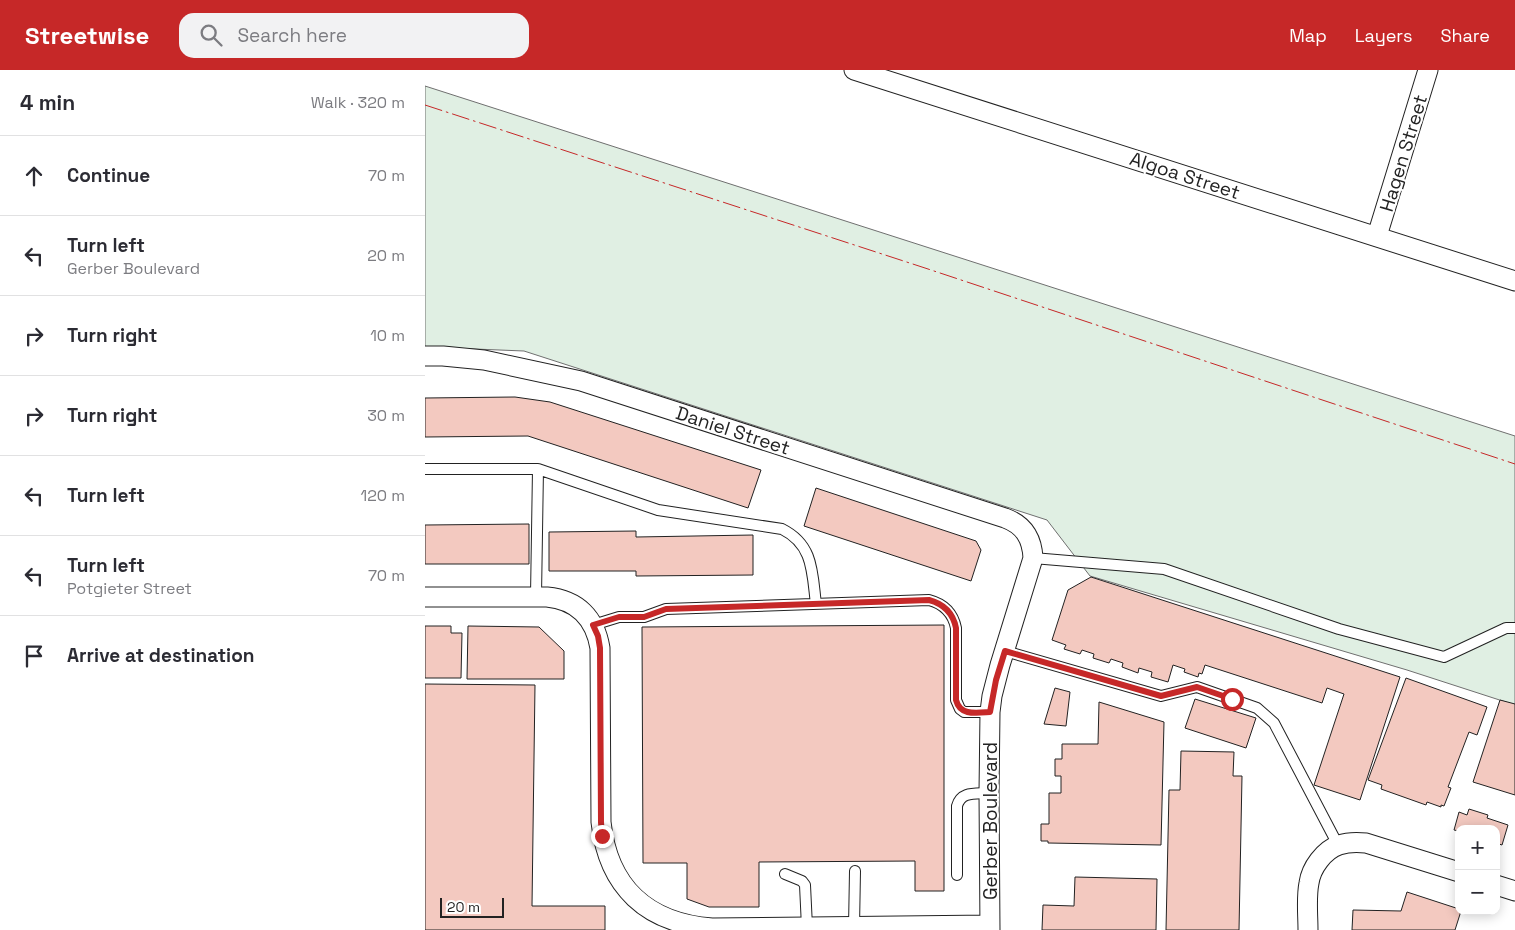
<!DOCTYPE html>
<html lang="en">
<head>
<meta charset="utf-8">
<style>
	body { margin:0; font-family:"Space Grotesk",sans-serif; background:#f2f2f3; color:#2b2b33 }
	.controls { position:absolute; right:15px; bottom:15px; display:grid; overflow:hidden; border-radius:10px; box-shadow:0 2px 12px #0003 }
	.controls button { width:45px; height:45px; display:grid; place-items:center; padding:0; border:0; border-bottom:1px solid #e1e1e2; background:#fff; color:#2b2b33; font:25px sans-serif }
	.scale { position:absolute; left:15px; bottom:12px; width:64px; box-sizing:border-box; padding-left:5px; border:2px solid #222; border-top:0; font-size:14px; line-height:18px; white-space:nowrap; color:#222; -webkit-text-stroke:4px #fff; paint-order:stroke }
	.stop { position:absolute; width:15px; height:15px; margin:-11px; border:4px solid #c62828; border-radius:50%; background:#fff }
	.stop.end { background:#c62828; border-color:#fff; box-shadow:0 1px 5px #0008 }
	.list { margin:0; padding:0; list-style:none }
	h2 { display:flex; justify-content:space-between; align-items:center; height:65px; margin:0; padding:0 20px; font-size:21px }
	h2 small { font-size:16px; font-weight:400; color:#7c7c81 }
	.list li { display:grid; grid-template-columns:32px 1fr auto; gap:15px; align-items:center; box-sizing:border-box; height:80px; padding:0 20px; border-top:1px solid #e1e1e2 }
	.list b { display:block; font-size:19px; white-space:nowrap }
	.list p { margin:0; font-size:16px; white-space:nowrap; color:#7c7c81 }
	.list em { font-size:16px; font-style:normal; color:#7c7c81 }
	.icon { flex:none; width:28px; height:28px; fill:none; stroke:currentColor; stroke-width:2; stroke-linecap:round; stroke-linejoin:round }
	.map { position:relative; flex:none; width:1090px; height:860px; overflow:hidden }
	header { display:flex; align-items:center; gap:30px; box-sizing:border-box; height:70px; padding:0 25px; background:#c62828; color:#fff }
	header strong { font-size:24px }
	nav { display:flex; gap:28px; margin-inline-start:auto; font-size:18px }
	.search { width:350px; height:45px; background:#f2f2f3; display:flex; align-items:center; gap:12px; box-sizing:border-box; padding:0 18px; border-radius:15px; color:#7c7c81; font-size:19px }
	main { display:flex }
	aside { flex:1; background:#fff }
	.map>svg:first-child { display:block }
	.green { fill:#e0efe3; stroke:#6f6f6f }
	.building { fill:#f3c9c0; stroke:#222 }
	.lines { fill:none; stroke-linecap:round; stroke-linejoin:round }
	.service-casing { stroke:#222; stroke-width:12 }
	.minor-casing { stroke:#222; stroke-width:21 }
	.service { stroke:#fff; stroke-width:10 }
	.minor { stroke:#fff; stroke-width:19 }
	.power { stroke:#c62828; stroke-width:1; stroke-dasharray:18 4 2.5 4; stroke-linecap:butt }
	.route { stroke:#c62828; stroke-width:6 }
	.labels { text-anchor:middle; stroke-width:4; stroke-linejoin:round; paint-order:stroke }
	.street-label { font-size:19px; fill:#222; stroke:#fff }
</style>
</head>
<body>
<header>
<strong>Streetwise</strong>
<div class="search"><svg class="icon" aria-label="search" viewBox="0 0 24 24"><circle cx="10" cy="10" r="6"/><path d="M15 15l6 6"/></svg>Search here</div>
<nav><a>Map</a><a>Layers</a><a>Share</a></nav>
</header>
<main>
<aside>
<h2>4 min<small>Walk · 320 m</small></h2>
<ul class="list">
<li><svg class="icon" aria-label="ahead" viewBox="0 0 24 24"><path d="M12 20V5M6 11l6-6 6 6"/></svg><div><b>Continue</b></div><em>70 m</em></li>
<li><svg class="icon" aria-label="left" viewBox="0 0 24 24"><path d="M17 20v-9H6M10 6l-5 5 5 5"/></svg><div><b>Turn left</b><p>Gerber Boulevard</p></div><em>20 m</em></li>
<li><svg class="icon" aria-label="right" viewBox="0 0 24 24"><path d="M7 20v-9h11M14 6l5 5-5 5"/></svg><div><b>Turn right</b></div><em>10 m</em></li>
<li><svg class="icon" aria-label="right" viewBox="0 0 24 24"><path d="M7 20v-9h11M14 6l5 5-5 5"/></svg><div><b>Turn right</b></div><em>30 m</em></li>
<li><svg class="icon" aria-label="left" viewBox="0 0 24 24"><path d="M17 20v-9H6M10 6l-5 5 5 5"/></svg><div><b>Turn left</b></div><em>120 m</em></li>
<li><svg class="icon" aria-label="left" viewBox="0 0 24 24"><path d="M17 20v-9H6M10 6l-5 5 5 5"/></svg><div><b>Turn left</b><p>Potgieter Street</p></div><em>70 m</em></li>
<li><svg class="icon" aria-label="arrive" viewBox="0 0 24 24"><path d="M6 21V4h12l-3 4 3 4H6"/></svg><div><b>Arrive at destination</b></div></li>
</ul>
</aside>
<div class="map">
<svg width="1090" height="860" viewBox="0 0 1090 860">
	<rect width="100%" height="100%" fill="#fff"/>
	<path class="green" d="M0,16L1090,366V635L982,600L665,506L622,450L99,281L0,277Z"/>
	<path class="building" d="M90,327L125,332L336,400L323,438L103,366L0,367V328Z
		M391,418L551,471L556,480L546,511L379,456Z
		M104,454V494H0V455Z
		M211,461V467L328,465V505L211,506V501H124V462Z
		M666,507L975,607L935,730L889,715L919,624L902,618L897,633L780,595L777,604L774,603L773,607L759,602L760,599L748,595L743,612L726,607L727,602L714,598L713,603L697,597L698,593L686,589L684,593L668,588L669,584L657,580L655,584L639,579L641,575L627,570L643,520Z
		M519,555V821H490V791L334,792V837H284L262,829V793H218L217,557Z
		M0,556H26V563H37L36,608H0Z
		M43,556L114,557L139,581V609H42Z
		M981,608L1062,637L1052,665L1044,662L1023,717L1026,718L1019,736L1016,735V737L1002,732L1001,735L956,719L957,715L943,710Z
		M0,614L110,615L107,836H180V860H0Z
		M630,618L645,622L641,656L619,654Z
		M770,629L831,648L821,678L760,658Z
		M1075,630L1090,634V725L1048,712Z
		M674,632L739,652L736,775L623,773V771H616V754H624V723H636V706H630V689H637V674H673Z
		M756,681L809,682L808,706H817L814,860H741L744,720H755Z
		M1044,739L1063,745L1062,748L1083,755L1077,775L1071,773V759H1034V761L1029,760L1034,742L1042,745Z
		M650,807L732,809L731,860H617L618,835L649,836Z
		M982,822L1034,839V841H1036L1030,860H927L928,840L976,841Z"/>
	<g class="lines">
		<g class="service-casing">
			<path id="service" d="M0,399H113L233,440L357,459C389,475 387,503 391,534
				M608,488L739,499L914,559L1019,587L1081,558H1090
				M111,526L113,399
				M168,555L194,547H219L241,539L504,530C519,534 528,543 531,558V630L535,639L539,642H565
				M580,581L736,626L772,617L832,638L849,653L913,775
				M360,804L377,811L380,815L382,857
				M532,805V736C536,721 550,724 564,723
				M429,857L430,801"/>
		</g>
		<g class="minor-casing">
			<path id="minor" d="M429,0L1090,211
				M952,166L1003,0
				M0,286H18L59,290L156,311L580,448C599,455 607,468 608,488L575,595L567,626L565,642L564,723L565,860
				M0,527H122C153,530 170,548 175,578L176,752C183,817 222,853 287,858L565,855
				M1071,815L1090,821
				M883,860C883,845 881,828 884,813C886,798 899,780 914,775C923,772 932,772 941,773L1034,802"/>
		</g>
		<use href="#service" class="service"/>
		<use href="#minor" class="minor"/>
		<path class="power" d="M0,35L500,198L1090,394"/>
	</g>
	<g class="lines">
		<path class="route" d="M177,766L176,752L175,578L173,566L168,555L194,547H219L241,539L504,530C519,534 528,543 531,558V630C535,646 551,643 565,642L571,610L580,581L736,626L772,617L807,629"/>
	</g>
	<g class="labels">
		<g class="street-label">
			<text transform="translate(978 83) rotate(-73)" y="7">Hagen Street</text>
			<text transform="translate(760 105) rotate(18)" y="7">Algoa Street</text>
			<text transform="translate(308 360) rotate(18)" y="7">Daniel Street</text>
			<text transform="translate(565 751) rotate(-90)" y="7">Gerber Boulevard</text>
		</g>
	</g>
</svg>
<div class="controls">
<button>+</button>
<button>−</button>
</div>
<div class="scale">20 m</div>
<div class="stop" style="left:807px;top:629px"></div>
<div class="stop end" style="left:177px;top:766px"></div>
</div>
</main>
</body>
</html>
